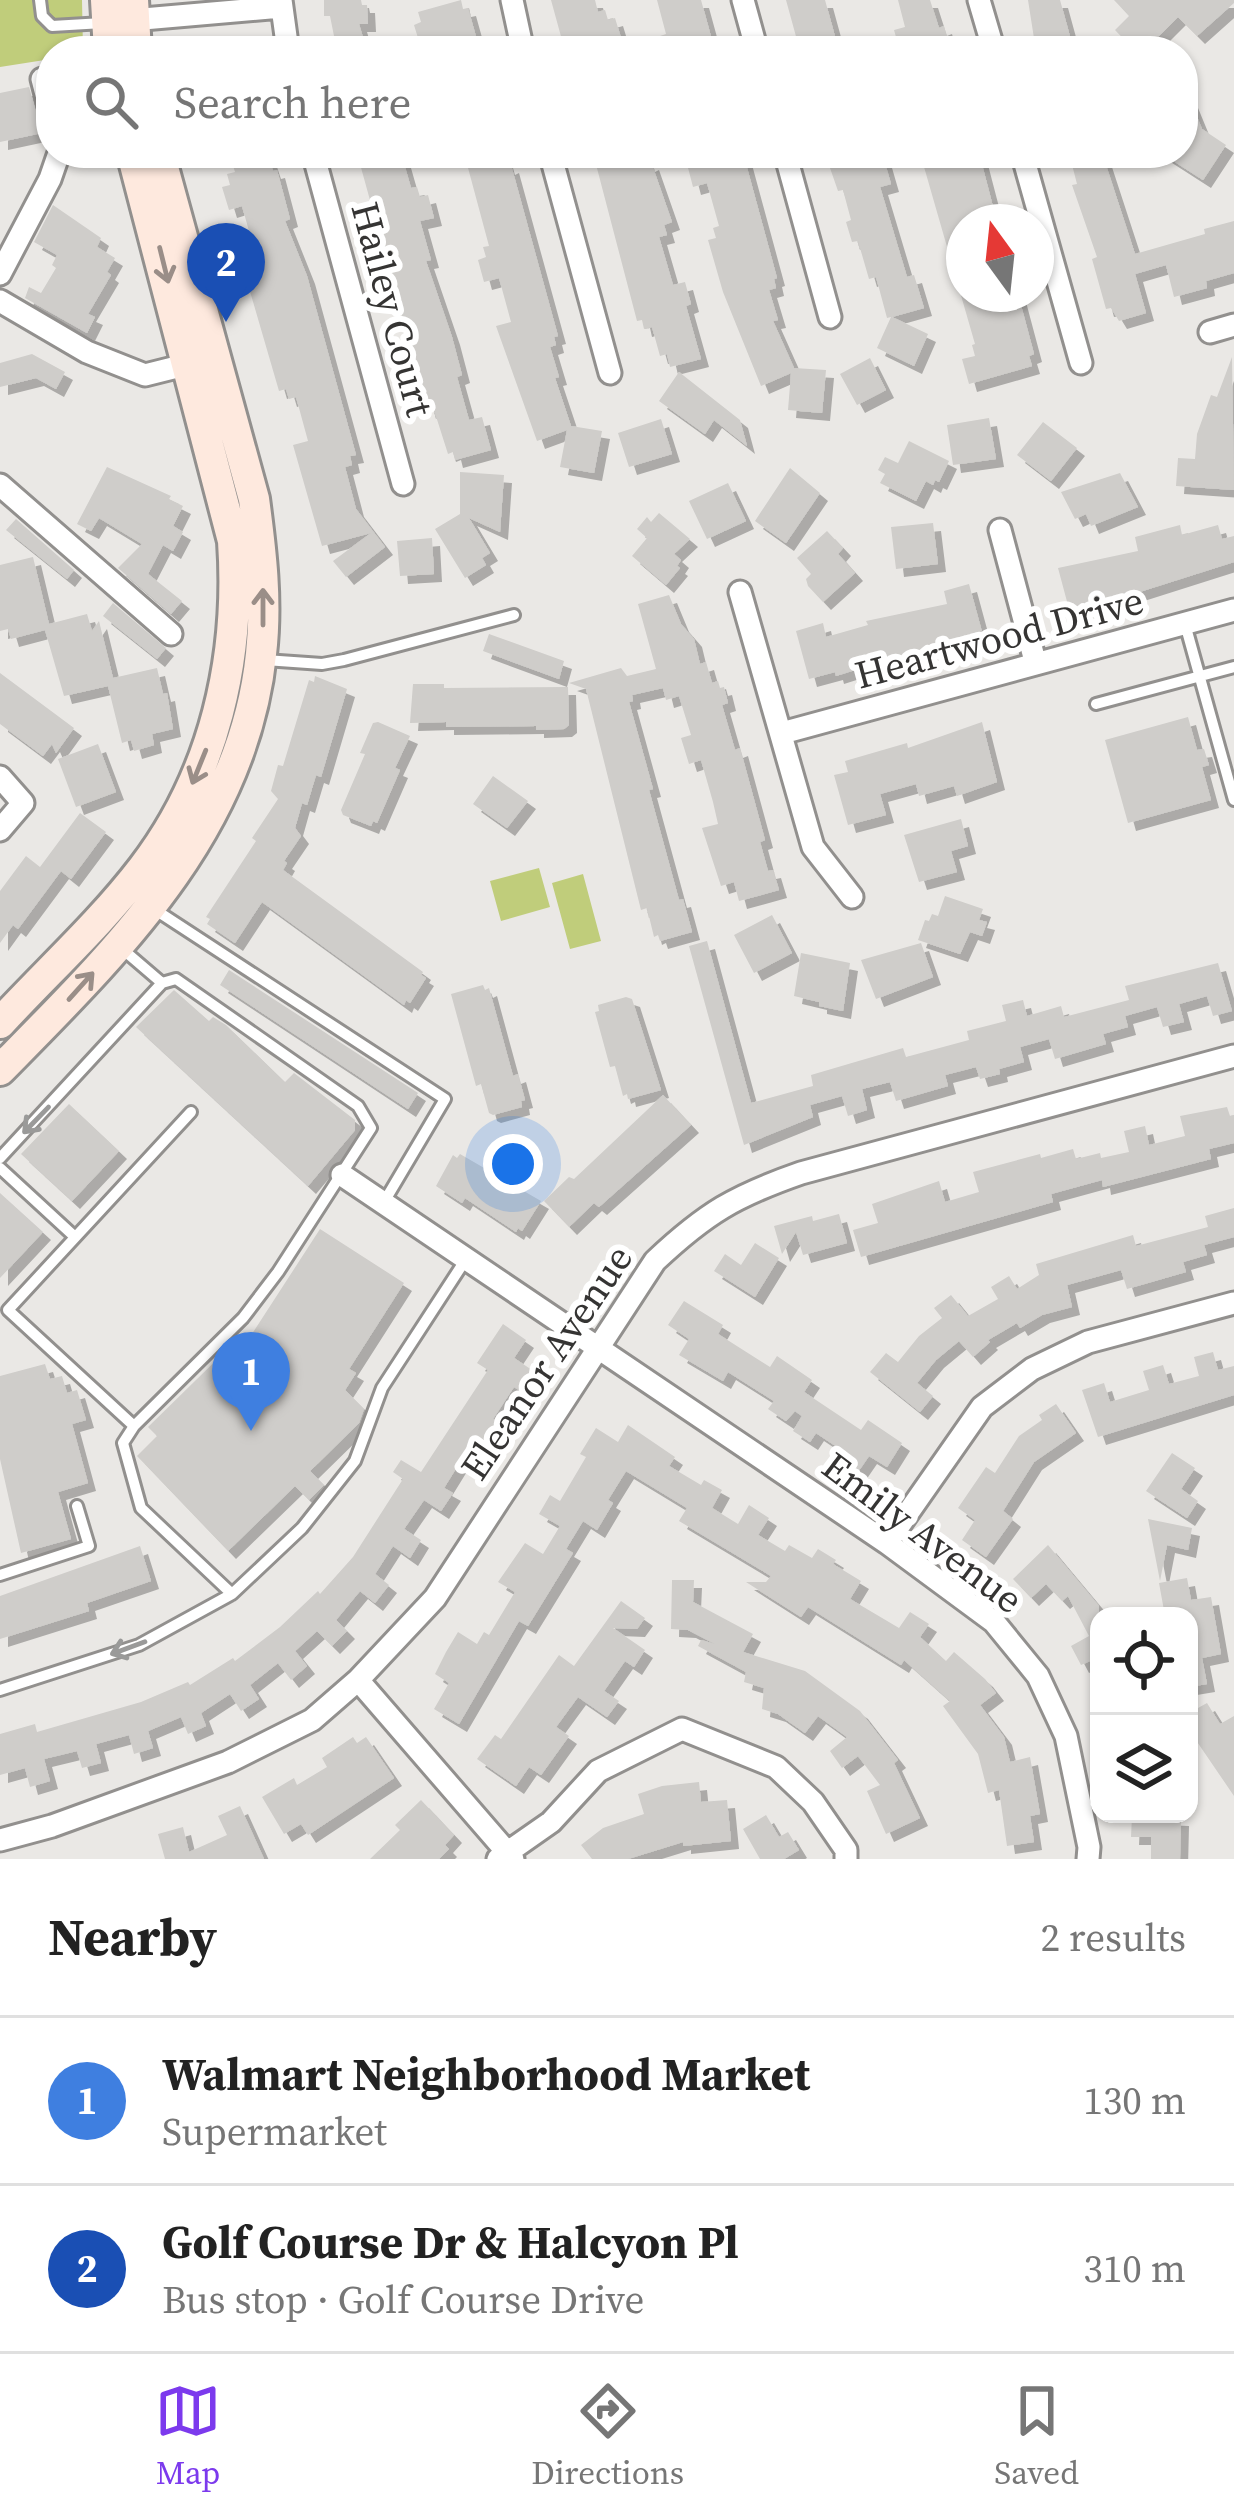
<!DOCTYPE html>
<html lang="en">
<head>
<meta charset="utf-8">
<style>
	body { margin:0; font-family:"Source Serif 4",serif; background:#f2f2f2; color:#222 }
	.controls { position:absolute; right:36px; bottom:36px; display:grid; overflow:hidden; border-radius:24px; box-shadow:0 3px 9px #0004 }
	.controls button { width:108px; height:108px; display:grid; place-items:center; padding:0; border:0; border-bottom:3px solid #e0e0e0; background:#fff; color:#222; font:60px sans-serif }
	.compass { position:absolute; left:946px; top:204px; width:108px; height:108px; border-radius:50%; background:#fff; box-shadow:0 3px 9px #0004; rotate:345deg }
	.you { position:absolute; left:513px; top:1164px; width:42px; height:42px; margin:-30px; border:9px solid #fff; border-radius:50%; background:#1a73e8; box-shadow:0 0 0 18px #1a73e833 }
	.badge { display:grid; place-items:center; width:78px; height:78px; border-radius:50%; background:#7c3aed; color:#fff; font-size:39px; font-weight:700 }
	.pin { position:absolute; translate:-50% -99px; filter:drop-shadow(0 3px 6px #0008) }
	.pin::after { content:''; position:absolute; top:63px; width:42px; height:36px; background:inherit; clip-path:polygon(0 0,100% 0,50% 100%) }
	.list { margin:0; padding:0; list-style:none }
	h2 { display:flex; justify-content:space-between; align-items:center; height:156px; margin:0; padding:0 48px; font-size:51px }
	h2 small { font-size:39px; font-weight:400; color:#767676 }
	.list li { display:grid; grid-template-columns:78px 1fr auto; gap:36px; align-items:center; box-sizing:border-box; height:168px; padding:0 48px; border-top:3px solid #e0e0e0 }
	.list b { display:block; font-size:45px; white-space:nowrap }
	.list p { margin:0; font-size:39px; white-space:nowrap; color:#767676 }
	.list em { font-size:39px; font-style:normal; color:#767676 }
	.icon { flex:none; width:66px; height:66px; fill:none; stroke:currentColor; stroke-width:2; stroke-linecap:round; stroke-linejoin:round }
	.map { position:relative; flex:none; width:1234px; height:1859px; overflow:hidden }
	.search { position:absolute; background:#fff; box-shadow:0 3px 9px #0004; left:36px; right:36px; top:36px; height:132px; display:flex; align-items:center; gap:30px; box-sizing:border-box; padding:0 42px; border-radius:48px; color:#767676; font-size:45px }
	.sheet { height:492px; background:#fff }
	nav { display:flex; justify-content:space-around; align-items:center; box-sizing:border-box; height:168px; border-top:3px solid #e0e0e0; background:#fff; font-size:33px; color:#767676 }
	nav a { display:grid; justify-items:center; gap:6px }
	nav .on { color:#7c3aed }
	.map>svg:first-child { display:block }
	.green { fill:#c0cd7b }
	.building { fill:#cfcdca; filter:url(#shadow) }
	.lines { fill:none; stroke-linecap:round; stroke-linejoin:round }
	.lane-casing { stroke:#92908e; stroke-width:16 }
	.street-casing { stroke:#92908e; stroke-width:27 }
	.secondary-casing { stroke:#92908e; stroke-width:36 }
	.lane { stroke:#fff; stroke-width:10 }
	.street { stroke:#fff; stroke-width:21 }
	.secondary { stroke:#fee9de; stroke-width:30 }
	.oneway { stroke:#9a8e88 }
	.oneway2 { stroke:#9a9a99 }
	.labels { text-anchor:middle; stroke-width:12; stroke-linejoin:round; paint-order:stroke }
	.street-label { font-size:39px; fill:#353433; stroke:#fff }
</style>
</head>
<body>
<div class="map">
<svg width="1234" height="1859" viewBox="0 0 1234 1859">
	<defs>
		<filter id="shadow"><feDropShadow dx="8" dy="8" stdDeviation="0" flood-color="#0004"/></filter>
	</defs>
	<rect width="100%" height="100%" fill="#eae8e5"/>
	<path class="green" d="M0,0H82L83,51H51V59L0,67Z
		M539,868L550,907L501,921L490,881Z
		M583,874L601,941L570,949L552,883Z"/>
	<path class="building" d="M324,0H361L362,5H367L368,24H359L367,51H337L330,16H324Z
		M461,0L463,9L468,8L480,51H422L414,25L421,22L418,12Z
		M551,0H595L598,12L605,10L608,20L615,18L622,41L608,44L610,51H565Z
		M657,0H701L715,51H664L660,36L666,34Z
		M786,0H825L839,51H800Z
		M898,0H930L939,28L944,26L951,51H900L894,30L905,27Z
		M1028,0H1060L1074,51H1036Z
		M1114,0H1234V3L1197,36L1178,17L1155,40L1158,44L1151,51H1135L1115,30L1129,16Z
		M1183,83L1202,129L1226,145L1203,180L1161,153H1183Z
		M29,87L42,133L0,142V93Z
		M229,153H267L273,171L277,170L290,219L285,221L307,276L356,455L350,456L352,465L345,467L356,509L385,547L346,577L333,561L371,533L322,546L293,445L308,441L296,397L289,399L286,389L279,391L242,264L250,262L247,251L254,249L242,206L229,210L222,187L230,185L227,174L235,172Z
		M357,153H401L411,188L417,187L420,197L428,195L434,218L420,221L431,260L426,261L452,337L462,375L457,377L469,420L482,417L491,450L455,460L453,452L448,454L434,410L428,411Z
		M464,153H503L507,167L511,165L558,336L554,337L556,345L550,347L559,377L555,378L571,426L602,431L594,473L560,467L567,430L537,441L496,326L511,322L499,278L484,282L478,260L486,257L483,247L489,246Z
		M593,153H644L647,164L651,162L672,222L664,225L667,235L659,237L673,285L685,282L691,304L686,306L701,359L670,367L667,354L660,356L652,327L644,329L642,320L637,321Z
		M691,153H743L777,278L774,279L776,288L769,290L778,320L773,321L794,368L826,370L822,413L788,410L791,373L761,386L723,292L708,240L716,238L713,228L719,226L707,183L693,187L687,164L694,162Z
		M828,153H882L891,184L880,187L907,277L914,275L924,308L892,317L928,334L914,366L877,348L891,317L887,318L876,277L869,279L858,241L852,242L846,222L851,220L843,190L838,191L830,168Z
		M920,153H979L997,222H964V294H1018L1034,354L1029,356L1032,366L969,384L962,359L975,356L972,345L975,344Z
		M1069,153H1102L1135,254L1205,234L1204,229L1234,221V273L1206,281L1207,288L1174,297L1166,265L1135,274L1146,313L1119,321L1111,308L1106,309L1092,259L1097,257L1072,185L1077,184Z
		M53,205L101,238L97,247L115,258L107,272L111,275L88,314L95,317L87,333L25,298L29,287L41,293L56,268L52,265L57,255L34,242Z
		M32,354L65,372L56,389L36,378L0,387V363Z
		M1232,357L1234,490L1176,486L1178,458L1195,459L1197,434L1211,395L1217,397Z
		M870,358L886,390L857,405L840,374Z
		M679,372L740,420L747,446L714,420L705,434L659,401Z
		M989,418L996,459L953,465L947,425Z
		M661,419L672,454L629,467L618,433Z
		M1043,422L1077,448L1051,481L1017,455Z
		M909,441L949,461L939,482L935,480L933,485L926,481L916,501L880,483L885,474L878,470L885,457L898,463Z
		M107,467L171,496L169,499L183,506L173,526L183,532L173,551L163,545L148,574L182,601L171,614L118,568L142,544L99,518L91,531L77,524Z
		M790,468L820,493L786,543L755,521Z
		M460,472L504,475L500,532L469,518L490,553L482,558L486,565L465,578L435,529L460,514Z
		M1120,473L1138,507L1091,526L1086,514L1075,519L1061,492Z
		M728,483L746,521L707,539L689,501Z
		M659,513L690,539L674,554L681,560L677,566L680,568L666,585L632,556L647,538L637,529L647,517L651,522Z
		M16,519L74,570L67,579L6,530Z
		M933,523L938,564L896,569L891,527Z
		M1180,525L1182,535L1218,525L1222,539L1234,536V562L1130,595L1129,592L1069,609L1058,568L1138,551L1135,537Z
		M827,531L843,548L838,554L855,573L823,602L808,586L806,579L811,574L797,558Z
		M432,538L434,574L400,576L397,541Z
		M33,557L49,624L87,614L92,631L99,621L113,678L157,668L163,694L167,693L173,729L152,734L154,745L134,751L131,740L122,743L108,686L64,696L45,630L11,639L8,629L0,631V565Z
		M969,584L982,632L938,649L937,644L836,676L835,672L809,679L796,631L823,623L826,637L868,625L866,621L947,604L944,591Z
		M669,595L681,624L694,639L700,664L706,662L712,683L718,681L720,688L724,687L728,703L722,705L735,750L740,748L765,840L760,842L768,871L773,870L779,890L739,901L734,882L721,886L702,828L718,824L713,802L701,760L689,764L681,738L691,735L679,696L666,700L663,688L632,695L633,701L629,702L653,789L649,790L679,900L683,899L692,932L660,941L658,935L654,937L647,908L641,910L586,689L569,683L621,668L627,676L656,669L638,604Z
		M113,603L166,648L157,659L103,616Z
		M489,634L564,661L559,679L483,651Z
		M0,673L74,728L56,753L52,744L43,756L0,724Z
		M315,676L347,689L321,777L316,775L307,805L302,803L295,828L301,836L284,861L287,863L283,870L423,972L421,975L426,978L410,1003L406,1000L404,1005L262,902L235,943L207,924L210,919L206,917L256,841L252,838L278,799L271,791L278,765L283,766L309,680L314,682Z
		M413,684H444V688L568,687L569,725L564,729L536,730V726L446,727V722L410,723Z
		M1188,717L1197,750L1204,749L1209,765L1202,767L1211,800L1128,823L1105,740Z
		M378,722L410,736L395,768L400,770L377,823L373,821L371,826L343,815L341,810L365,754L360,753L373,723Z
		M982,722L997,782L957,796L954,786L919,796L916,784L880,794L886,815L848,825L834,775L848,772L845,761L907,743L908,748Z
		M98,744L116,792L76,807L58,759Z
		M493,776L528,801L507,828L473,804Z
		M80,813L106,832L71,879L61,871L18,929L13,925L0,943V891L26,856L40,867Z
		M961,819L968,846L951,851L957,872L919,882L904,835Z
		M945,896L983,909L979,920L987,922L982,936L970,932L960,954L918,940L925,920L929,921L932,914L938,916Z
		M772,915L792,953L754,973L734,935Z
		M707,941L751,1103L813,1086L811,1075L862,1060L903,1048L906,1057L969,1040L967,1031L1006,1021L1002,1005L1023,1000L1027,1016L1061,1006L1064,1017L1129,1000L1125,986L1218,963L1232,1011L1213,1016L1207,996L1179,1004L1184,1022L1163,1027L1157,1007L1125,1016L1128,1027L1103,1034L1106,1044L1055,1059L1049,1039L1020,1047L1024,1062L999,1069L1000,1074L980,1079L976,1067L945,1075L948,1086L896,1101L890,1082L862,1089L867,1110L848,1116L842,1096L810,1105L813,1117L744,1145L689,946Z
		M921,943L933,977L876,999L861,960Z
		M801,953L850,963L843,1011L819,1006V1002L794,996Z
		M229,970L418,1093L408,1109L220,985Z
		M483,985L485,990L489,988L513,1076L518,1074L525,1100L521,1101L522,1107L493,1115L489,1113L481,1084L476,1086L451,994Z
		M174,990L209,1021L213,1017L226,1025L285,1082L294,1073L355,1120V1130L308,1186L136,1027Z
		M626,997L632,999L661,1090L628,1099L627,1094L623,1096L615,1066L610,1067L595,1012L599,1011L598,1005Z
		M663,1095L691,1125L599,1207L594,1203L569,1227L544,1201L569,1177L574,1179Z
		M69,1104L119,1151L72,1201L21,1154Z
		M1227,1107L1230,1116L1234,1115V1143L1209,1149L1211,1159L1103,1187L1102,1180L1051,1194L1053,1202L861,1257L853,1230L878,1223L872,1204L939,1181L945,1202L979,1192L973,1172L1040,1154L1041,1158L1073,1149L1076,1159L1100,1153L1101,1158L1129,1152L1124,1131L1145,1126L1149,1145L1185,1136L1180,1116Z
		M460,1154L541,1201L522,1231L518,1228L516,1232L465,1198L462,1203L436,1186L453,1155L457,1158Z
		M0,1193L43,1232L0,1278Z
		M1234,1208V1237L1204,1245L1207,1255L1183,1262L1186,1272L1127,1289L1121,1270L1067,1285L1072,1307L1042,1315L1020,1328L1017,1323L988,1340L990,1342L973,1357L959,1341L936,1360L917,1383L933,1396L920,1412L870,1372L886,1353L898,1362L919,1336L942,1318L934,1308L951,1295L968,1316L998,1299L991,1287L1009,1276L1017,1289L1039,1275L1036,1264L1133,1235L1136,1246L1208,1227L1205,1216Z
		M839,1214L847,1243L803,1255L796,1232L782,1254L774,1226L812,1216L813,1221Z
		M320,1229L404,1283L349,1369L356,1373L345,1390L364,1409L359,1423L310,1471L324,1485L309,1500L295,1486L228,1551L137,1456L157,1436L148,1427L245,1332L250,1337Z
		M755,1243L779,1258L755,1297L714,1271L725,1254L741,1265Z
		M684,1301L723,1325L718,1334L770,1367L777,1356L812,1380L804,1392L861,1430L868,1420L902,1443L887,1467L869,1456L858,1472L841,1461L846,1453L816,1433L810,1442L793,1431L802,1416L795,1411L786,1421L768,1409L774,1401L728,1372L723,1381L679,1355L689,1339L668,1325Z
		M503,1324L526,1340L514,1358L532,1370L519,1390L514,1387L493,1419L497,1422L469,1467L460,1462L444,1488L453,1493L441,1511L424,1500L404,1529L421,1540L410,1558L393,1546L375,1574L389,1585L375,1603L360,1591L336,1620L347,1631L332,1646L317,1631L295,1651L307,1666L291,1680L278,1663L250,1685L259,1699L241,1711L230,1694L201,1713L206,1726L188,1734L181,1717L148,1731L153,1748L134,1754L129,1735L96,1744L101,1763L82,1768L77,1751L44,1759L50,1781L30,1787L25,1768L0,1775V1734L35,1724L37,1732L141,1702L188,1682L190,1685L233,1658L235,1661L280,1627L318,1591L320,1594L353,1557L403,1479L393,1472L401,1460L421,1472L488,1370L477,1363Z
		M1213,1352L1218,1370L1234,1366V1395L1098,1437L1082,1390L1104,1383L1110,1402L1149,1390L1143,1371L1163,1365L1169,1384L1199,1376L1194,1357Z
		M45,1364L50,1379L62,1376L67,1393L77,1390L86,1420L72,1424L88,1483L58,1492L71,1539L21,1553L0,1459V1376Z
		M1056,1404L1076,1433L1034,1462L1003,1511L1013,1519L986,1557L962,1540L975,1520L958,1508L986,1467L995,1473L1019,1436L1042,1420L1039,1415Z
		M628,1425L675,1457L669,1466L701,1485L704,1480L722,1490L712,1508L738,1524L749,1505L769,1518L758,1535L785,1551L789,1545L812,1558L818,1549L836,1560L833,1564L861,1581L850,1599L899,1628L910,1612L929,1624L920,1637L946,1661L954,1652L985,1679L996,1693L980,1705L1004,1737L1010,1762L1030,1757L1040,1814L1030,1816L1034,1842L1007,1846L999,1790L988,1793L978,1754L943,1706L950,1701L904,1660L901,1665L808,1607L801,1617L746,1582H766L771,1576L679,1521L687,1508L626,1471L608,1500L613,1503L597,1530L583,1521L566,1549L573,1553L528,1626L519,1621L459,1724L434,1709L449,1683L435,1674L446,1652L458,1632L477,1644L484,1632L489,1635L515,1592L498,1582L525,1543L543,1554L560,1526L539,1514L550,1495L560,1501L586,1457L580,1454L596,1428L618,1442Z
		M1172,1453L1195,1468L1181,1489L1198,1501L1187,1518L1146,1491Z
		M1148,1519L1192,1528L1188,1550L1167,1545L1160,1581Z
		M1048,1545L1099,1606V1657L1081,1665L1071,1646L1089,1636L1068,1596L1062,1601L1046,1584L1031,1598L1013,1579Z
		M140,1546L151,1581L87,1603L89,1611L0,1639V1596Z
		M1187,1578L1191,1600L1211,1597L1221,1654L1202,1658L1207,1684L1189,1687V1616H1165L1159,1583Z
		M672,1580H694L693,1602L753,1634L743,1652L805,1671L860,1711L898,1760L894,1763L920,1818L886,1834L867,1791L880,1785L858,1756L842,1768L830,1751L847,1737L818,1716L805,1733L778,1714L762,1709L764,1688L744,1682L746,1672L698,1646L701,1640L715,1644L688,1630L671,1629Z
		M621,1601L645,1618L637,1629L613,1628L645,1650L634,1667L625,1661L604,1691L619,1701L607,1717L578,1697L556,1727L569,1736L541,1775L529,1767L516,1786L477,1759L495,1735L501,1739L559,1655L574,1666Z
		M1207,1703L1220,1724L1234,1716V1796L1189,1730V1713Z
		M353,1737L357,1743L366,1737L394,1778L308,1835L301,1824L284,1834L262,1797L294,1778L297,1785L327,1767L322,1758Z
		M699,1782L701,1802L727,1800L731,1841L683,1846V1842L628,1859H592L581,1845L603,1828L644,1814L638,1794L662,1786Z
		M421,1800L454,1835L445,1845L449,1849L439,1859H370L400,1830L395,1825Z
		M240,1806L264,1859H165L158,1834L183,1827L189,1852L227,1835L218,1816Z
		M766,1815L779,1837L788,1832L799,1850L784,1859H760L743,1829Z
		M1132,1816L1181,1818L1180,1859H1151V1837H1131Z"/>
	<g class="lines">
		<g class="lane-casing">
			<path id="lane" d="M40,0L42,16L52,26L103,23
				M1185,624L1234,800
				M265,660L322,664L344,660L514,615
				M1096,704L1234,667
				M154,909L445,1099L384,1202
				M162,983L176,979L358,1106L371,1128L278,1272L243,1318L134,1426L123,1443L141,1508L232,1594L302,1528L355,1461L382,1388L466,1259
				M0,1158L162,983L120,947
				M0,1168L75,1237
				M134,1426L8,1310L191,1112
				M0,1575L89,1546L77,1506
				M0,1690L139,1645L232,1594"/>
		</g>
		<g class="street-casing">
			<path id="street" d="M281,0L288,51
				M512,0L523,51
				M743,0L757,51
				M979,0L994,51
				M120,21L281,7
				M42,79L51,114
				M313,153L403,484
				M550,153L610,373
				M785,153L830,317
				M1022,153L1081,363
				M0,274L50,179L59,153
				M0,301L87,352L145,375L197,362
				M1210,332L1234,325
				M0,485L171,634
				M1000,530L1035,661
				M740,592L813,847L852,897
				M782,733L1234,610
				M0,777L23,803L0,830
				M342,1175L887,1543L994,1622L1038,1676L1066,1736L1089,1847L1088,1859
				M887,1543L982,1407L1032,1369L1088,1342L1234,1303
				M358,1680L513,1859
				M0,1840L52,1826L228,1762L312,1720L358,1680L435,1598L655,1261C706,1213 735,1196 801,1173L1234,1056
				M498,1859L551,1822L598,1771L682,1729L776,1767L813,1802L846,1850V1859"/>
		</g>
		<g class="secondary-casing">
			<path id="secondary" d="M106,0L109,51
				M133,0L136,51
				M0,1023C47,972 101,923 143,868C215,774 241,657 233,541L132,153
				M0,1070C117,951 243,830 261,654C267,602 261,551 254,499L159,153"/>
		</g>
		<use href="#lane" class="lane"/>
		<use href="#street" class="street"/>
		<use href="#secondary" class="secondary"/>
	</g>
	<defs><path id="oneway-shaft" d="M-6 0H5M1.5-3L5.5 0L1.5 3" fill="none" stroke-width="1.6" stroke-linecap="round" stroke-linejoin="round" transform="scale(3)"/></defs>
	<g class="oneway">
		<use href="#oneway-shaft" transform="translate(164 265) rotate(76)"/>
		<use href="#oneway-shaft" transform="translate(263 607) rotate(-90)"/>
		<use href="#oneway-shaft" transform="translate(199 767) rotate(112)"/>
		<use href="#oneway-shaft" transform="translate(81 986) rotate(-48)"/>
	</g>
	<g class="oneway2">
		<use href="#oneway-shaft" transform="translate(36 1120) rotate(134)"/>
		<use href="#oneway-shaft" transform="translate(128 1648) rotate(160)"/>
	</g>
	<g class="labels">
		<g class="street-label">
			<text transform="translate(393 309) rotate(75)" y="14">Hailey Court</text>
			<text transform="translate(999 637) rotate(-15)" y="14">Heartwood Drive</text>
			<text transform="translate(546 1362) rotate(-56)" y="14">Eleanor Avenue</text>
			<text transform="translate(923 1532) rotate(37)" y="14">Emily Avenue</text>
		</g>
	</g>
</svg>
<div class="controls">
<button><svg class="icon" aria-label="locate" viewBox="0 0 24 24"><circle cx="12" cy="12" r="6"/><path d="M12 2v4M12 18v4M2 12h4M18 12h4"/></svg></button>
<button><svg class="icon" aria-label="layers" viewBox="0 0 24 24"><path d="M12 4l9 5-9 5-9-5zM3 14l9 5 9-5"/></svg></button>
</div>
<svg class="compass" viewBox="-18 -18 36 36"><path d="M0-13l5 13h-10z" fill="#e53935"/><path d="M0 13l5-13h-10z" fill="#767676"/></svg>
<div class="you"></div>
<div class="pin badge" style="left:251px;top:1431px;background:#3f7fe0">1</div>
<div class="pin badge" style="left:226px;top:322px;background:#1a4fb4">2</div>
<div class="search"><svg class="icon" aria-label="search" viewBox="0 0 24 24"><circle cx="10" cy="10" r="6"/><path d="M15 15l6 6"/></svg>Search here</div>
</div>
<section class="sheet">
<h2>Nearby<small>2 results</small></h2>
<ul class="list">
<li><span class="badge" style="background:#3f7fe0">1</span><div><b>Walmart Neighborhood Market</b><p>Supermarket</p></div><em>130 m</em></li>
<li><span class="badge" style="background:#1a4fb4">2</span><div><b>Golf Course Dr &amp; Halcyon Pl</b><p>Bus stop · Golf Course Drive</p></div><em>310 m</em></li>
</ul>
</section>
<nav>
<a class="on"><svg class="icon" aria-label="map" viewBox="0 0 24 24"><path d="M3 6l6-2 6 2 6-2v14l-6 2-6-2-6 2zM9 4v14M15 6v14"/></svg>Map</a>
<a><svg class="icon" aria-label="directions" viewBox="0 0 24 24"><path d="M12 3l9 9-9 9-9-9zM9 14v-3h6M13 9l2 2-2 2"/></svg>Directions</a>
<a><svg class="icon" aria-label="saved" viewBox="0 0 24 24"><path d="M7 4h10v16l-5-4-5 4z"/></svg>Saved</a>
</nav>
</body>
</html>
